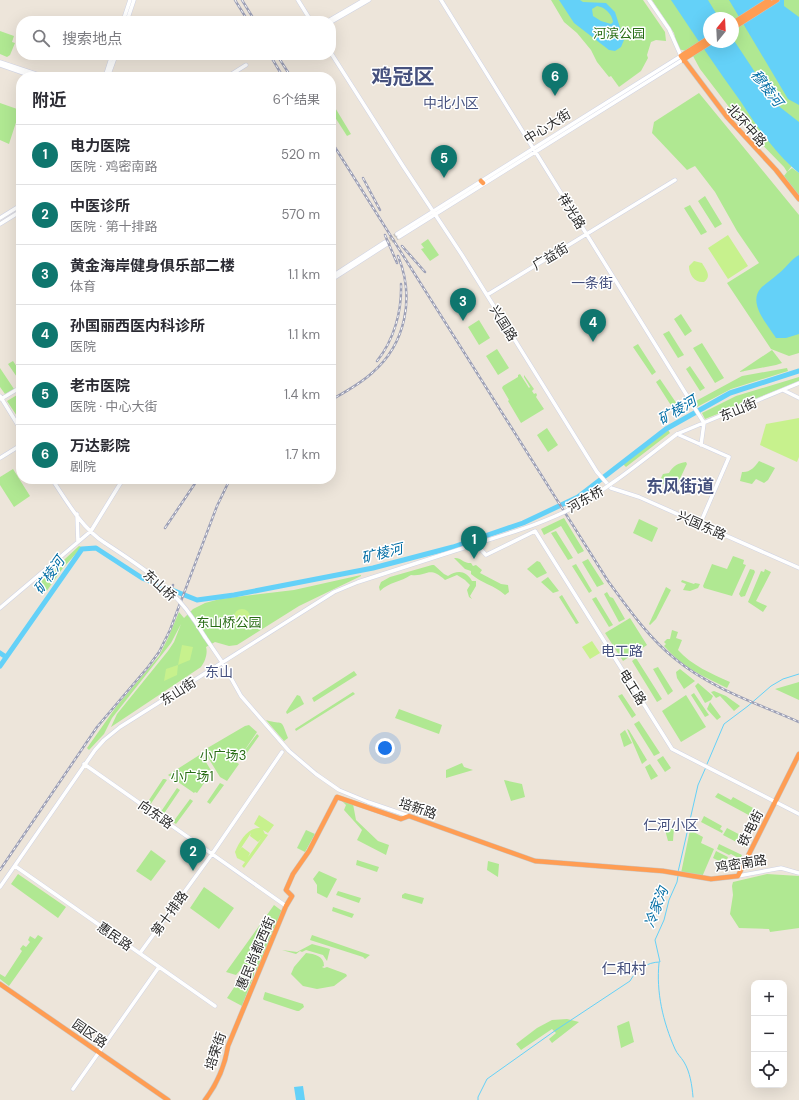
<!DOCTYPE html>
<html lang="zh">
<head>
<meta charset="utf-8">
<style>
	body { margin:0; font-family:"DM Sans","Noto Sans SC",sans-serif; background:#f2f2f3; color:#2b2b33 }
	.controls { position:absolute; right:12px; bottom:12px; display:grid; overflow:hidden; border-radius:8px; box-shadow:0 4px 16px #0002 }
	.controls button { width:36px; height:36px; display:grid; place-items:center; padding:0; border:0; border-bottom:1px solid #e1e1e2; background:#fff; color:#2b2b33; font:20px sans-serif }
	.compass { position:absolute; left:703px; top:12px; width:36px; height:36px; border-radius:50%; background:#fff; box-shadow:0 4px 16px #0002; rotate:18deg }
	.you { position:absolute; left:385px; top:748px; width:14px; height:14px; margin:-10px; border:3px solid #fff; border-radius:50%; background:#1a73e8; box-shadow:0 0 0 6px #1a73e833 }
	.badge { display:grid; place-items:center; width:26px; height:26px; border-radius:50%; background:#0f766e; color:#fff; font-size:13px; font-weight:700 }
	.pin { position:absolute; translate:-50% -33px; filter:drop-shadow(0 1px 2px #0008) }
	.pin::after { content:''; position:absolute; top:21px; width:14px; height:12px; background:inherit; clip-path:polygon(0 0,100% 0,50% 100%) }
	.list { margin:0; padding:0; list-style:none }
	h2 { display:flex; justify-content:space-between; align-items:center; height:52px; margin:0; padding:0 16px; font-size:17px }
	h2 small { font-size:13px; font-weight:400; color:#7c7c81 }
	.list li { display:grid; grid-template-columns:26px 1fr auto; gap:12px; align-items:center; box-sizing:border-box; height:60px; padding:0 16px; border-top:1px solid #e1e1e2 }
	.list b { display:block; font-size:15px; white-space:nowrap }
	.list p { margin:0; font-size:13px; white-space:nowrap; color:#7c7c81 }
	.list em { font-size:13px; font-style:normal; color:#7c7c81 }
	.icon { flex:none; width:22px; height:22px; fill:none; stroke:currentColor; stroke-width:2; stroke-linecap:round; stroke-linejoin:round }
	.map { position:relative; flex:none; width:799px; height:1100px; overflow:hidden }
	.search { position:absolute; background:#fff; box-shadow:0 4px 16px #0002; left:16px; top:16px; width:320px; height:44px; display:flex; align-items:center; gap:10px; box-sizing:border-box; padding:0 14px; border-radius:16px; color:#7c7c81; font-size:15px }
	.panel { position:absolute; background:#fff; box-shadow:0 4px 16px #0002; left:16px; top:72px; width:320px; height:412px; border-radius:16px }
	.map>svg:first-child { display:block }
	.green { fill:#b0e892; fill-rule:evenodd }
	.pitch { fill:#c7f18d; fill-rule:evenodd }
	.water { fill:#64d1f8; fill-rule:evenodd }
	.lines { fill:none; stroke-linecap:round; stroke-linejoin:round }
	.stream { stroke:#64d1f8; stroke-width:1 }
	.river { stroke:#64d1f8; stroke-width:5 }
	.secondary-tunnel { stroke:#c6c0b7; stroke-width:3.5; stroke-dasharray:3.5 2; stroke-linecap:butt }
	.secondary-casing { stroke:#cfd3e4; stroke-width:4.5 }
	.highway-casing { stroke:#c8c8c8; stroke-width:5.5 }
	.secondary { stroke:#fff; stroke-width:3.5 }
	.highway { stroke:#ff9d53; stroke-width:4.5 }
	.rail-casing { stroke:#9da0b6; stroke-width:2.5 }
	.rail { stroke:#fff; stroke-width:1; stroke-dasharray:3; stroke-linecap:butt }
	.secondary-bridge-casing { stroke:#cfd3e4; stroke-width:4.5; stroke-linecap:butt }
	.secondary-bridge { stroke:#fff; stroke-width:3.5 }
	.labels { text-anchor:middle; stroke-width:3; stroke-linejoin:round; paint-order:stroke }
	.park-label { font-size:13px; fill:#276c14; stroke:#fff }
	.street-label { font-size:13px; fill:#2a2a2a; stroke:#fff }
	.water-label { font-size:14px; font-style:italic; fill:#036ea5; stroke:#fff }
	.neighbourhood-label { font-size:14px; fill:#46517e; stroke:#fff }
	.quarter-label { font-size:15px; fill:#46517e; stroke:#fff }
	.district-label { font-size:17px; font-weight:bold; fill:#46517e; stroke:#fff }
	.town-label { font-size:21px; font-weight:bold; fill:#46517e; stroke:#fff }
</style>
</head>
<body>
<div class="map">
<svg width="799" height="1100" viewBox="0 0 799 1100">
	<rect width="100%" height="100%" fill="#ede5da"/>
	<path class="green" d="M551,0H643L665,32L666,41L656,40L651,42L647,55L648,58L641,71L619,87L611,76L609,77L597,62L591,50L577,33L564,22Z
		M652,0H799V157L787,172L792,168L799,173V196L784,176L787,172L784,167L742,124L700,69L693,56L686,51L678,49L674,33ZM709,18H733V42H709Z
		M0,31L14,36L12,42L15,43L10,55L7,57L0,54Z
		M699,93L799,215V353L789,356L771,349L727,283L759,263L737,231L715,192L695,166L687,170L652,133L654,122Z
		M331,101L351,134L347,136L331,111Z
		M0,103L20,110L9,144L0,140Z
		M705,196L722,224L715,228L698,201Z
		M690,205L707,232L701,235L684,208Z
		M428,239L439,255L430,261L421,249L424,248L421,244Z
		M681,314L692,331L685,336L674,319Z
		M479,320L490,338L479,345L468,327Z
		M669,331L684,355L678,358L663,334Z
		M702,343L724,378L715,383L693,348Z
		M638,344L656,372L652,375L633,347Z
		M497,349L509,368L498,375L486,356Z
		M772,350L782,363L776,365L739,372Z
		M13,361L21,373V383L8,364Z
		M690,366L705,388L700,391L686,369Z
		M0,368L14,389L5,394L0,387Z
		M787,368L788,371L731,389L697,407L694,402L742,376Z
		M520,374L529,388L530,387L524,377V375L534,389L532,391L534,394L536,393L537,395L536,397L544,409L521,423L508,401L509,400L502,388L503,386L518,377V375Z
		M799,377V381L705,419L702,413L736,396Z
		M660,379L677,404L672,407L656,382Z
		M17,395L21,402V417L19,419L7,401Z
		M547,428L558,445L548,452L537,435Z
		M668,430L670,433L626,467L623,464Z
		M759,461L775,468L768,480L764,483L756,479L752,484L740,481L742,472C749,473 755,467 759,461Z
		M686,462L687,464L675,489L659,482L663,474L669,473C673,466 678,463 686,462Z
		M13,469L30,496L14,507L0,485V477Z
		M564,518L584,551L578,554L561,526L544,535L541,529Z
		M639,519L658,528L652,542L633,533Z
		M556,531L573,558L568,560L551,533Z
		M79,546L82,547L63,568L46,592L38,584Z
		M733,556L744,560L743,564L746,565L732,596L704,588L703,586L712,564L727,569Z
		M454,558C461,557 462,563 471,563L473,566L476,565L482,570L480,573L501,584L508,585L509,592L505,595C494,585 481,583 471,574V571L465,569Z
		M588,559L604,584L597,587L582,562Z
		M537,561L540,562L547,573L537,578L527,569Z
		M576,564L592,591L589,593L572,566Z
		M432,565H434L444,574L448,576C457,570 466,570 472,581H476V586L470,596L472,599L469,597L467,590L470,585L465,580L457,575L445,580C428,565 428,577 411,575C401,582 389,582 380,591L379,587L381,582L390,577Z
		M750,569L754,570L755,572L745,596L741,597L739,594Z
		M765,569L771,572L756,601L767,606L763,612L748,602L761,571L764,572Z
		M361,575V576L299,606L237,645L229,646L215,642L206,647C208,653 205,662 201,667L111,727L117,714L168,651L174,642L181,624L171,643L160,657L112,718L104,734L89,750L87,748L116,707L159,656L168,638L179,612L184,618L193,609L205,603L220,599L294,590Z
		M548,577L559,591L553,593L541,582Z
		M682,580L694,584L695,583L700,584L698,588L690,591L683,590L686,584L681,582Z
		M666,587L671,590L656,619L650,625L649,624Z
		M607,592L610,597L613,598L625,619L619,622L604,594Z
		M562,595L579,623L576,624L559,597Z
		M596,597L613,625L609,627L592,599Z
		M630,618L647,645L623,661L605,633Z
		M672,630L678,632L676,638L682,640L678,650C691,665 712,674 730,682L727,688C704,677 681,666 664,646L666,644L664,642L667,639H670Z
		M636,658L662,699L657,702L632,661Z
		M658,667L673,691L668,695L653,669Z
		M680,669L695,681L684,689L677,678L676,672Z
		M354,671L357,675L314,702L312,698Z
		M799,682V700L775,689Z
		M698,683L713,696L711,700L705,703L695,686Z
		M714,691L726,696L740,706L734,711L720,696L716,698L711,692Z
		M353,692L355,694L296,731L295,729Z
		M694,693L709,715L705,717L691,695Z
		M622,694L636,715L632,718L618,696Z
		M297,695L300,696L304,704L287,714L286,712Z
		M686,695L706,727L681,742L662,711Z
		M710,702L721,717L717,720L707,709Z
		M399,709L442,725L439,734L395,718Z
		M266,720C284,726 280,716 288,738L284,741Z
		M639,721L660,753L654,756L634,724Z
		M249,725L257,732L242,754L257,734L259,736L241,761L238,759L236,762L239,764L227,781L220,777L204,751V750L245,726Z
		M627,729L629,730L647,760L642,764Z
		M625,730L632,743L624,747L620,734Z
		M201,754L212,772L197,793L195,792L194,793L168,775Z
		M663,756L671,768L665,772L657,760Z
		M462,763L464,767L473,770L446,778V770Z
		M650,764L658,776L651,780L645,767Z
		M163,779H165L167,780L150,805L147,803Z
		M504,780L522,784L525,797L511,801Z
		M220,783L224,785L210,804L207,802Z
		M177,788L180,790L163,815L160,813Z
		M718,793L731,800L733,797L764,814L763,817L760,816L758,820L715,797Z
		M190,799L193,801L176,824L173,822Z
		M341,800L353,804L356,820L378,841L389,845L386,855L357,840L362,830L344,810L346,805Z
		M704,816L722,826L720,829L723,831L722,833L701,822Z
		M664,826L674,828L673,841H668Z
		M727,828L750,840L746,847L723,835Z
		M306,830L315,834L305,852L297,848Z
		M690,830L703,837L701,843L714,849L702,877L681,873Z
		M719,844L742,855L740,859L731,854L729,855L717,849Z
		M151,850L166,861L151,881L136,871Z
		M716,851L728,857L725,864L713,858Z
		M357,860L379,867L377,872L356,865Z
		M488,861L499,864L498,877L487,870Z
		M319,871L337,879L327,898L317,893V885L313,879Z
		M18,874L66,907L58,918L11,884Z
		M767,874L799,876V928L770,932L769,929L739,928L730,914L733,895L732,886L733,882Z
		M204,887L234,908L219,929L190,908Z
		M338,891L361,898L359,903L336,895Z
		M405,893L424,898L422,904L402,898V895Z
		M274,905L282,911L256,972L255,965L242,968L236,975L226,972Z
		M333,907L354,914L352,918L332,911Z
		M38,935L43,938L9,986L0,979V974L5,977L22,951L20,949L23,945L26,947L30,942L28,940L30,936L35,939Z
		M312,935L370,955L365,959L363,957L310,940Z
		M312,944L330,949L327,961L323,955L306,950L302,952L300,951L296,954L282,950L297,952Z
		M306,953C315,954 324,956 324,966L322,967L324,968L327,967L346,974L347,976L334,986L317,989L303,986L291,974L294,967Z
		M252,967L254,969V975L242,1006L227,998L245,971Z
		M265,992L303,1004L304,1007L299,1011H297L264,1000L263,999Z
		M567,1019L579,1022L552,1043L549,1039L556,1033L552,1029L521,1050L516,1044L537,1028L552,1020Z
		M629,1021L634,1042L621,1048L617,1026Z"/>
	<path class="pitch" d="M728,235L748,266L728,279L708,248Z
		M694,261L702,263C706,270 712,276 704,282C695,283 689,275 689,266Z
		M799,418V457L797,462L760,445L766,424Z
		M234 617a8 8 0 1 1 16 0a8 8 0 1 1-16 0Z
		M592,641L600,653L590,659L582,647Z
		M182,645L193,647L190,660L178,665L177,675L164,681L166,669L178,665Z
		M259,815L274,825L268,833L263,830L265,834H266L268,835L244,868L242,866L245,862L237,858L235,852C239,842 248,827 260,828L254,824ZM251,833L250,836L258,842L261,839L248,857L250,853L242,847L239,851Z"/>
	<path class="water" d="M559,0H580L583,2L606,3L615,12L624,40L621,47L615,51L609,50L574,23ZM597,6C605,7 612,14 613,22L611,24L601,21L593,16L592,9Z
		M671,0H708L719,18H709V42H733V39L776,104L799,122V173C775,153 758,128 741,102C717,69 694,34 671,0Z
		M729,0H784V6L799,17V105L788,99Z
		M799,255V334L786,338H776C768,325 747,303 761,288C766,283 773,279 778,274C786,268 790,260 799,255Z
		M303,1086L305,1100H296L294,1087Z"/>
	<g class="lines">
		<path class="stream" d="M707,764L724,724L748,706L771,686L783,679L799,674
			M678,872L698,785L706,767
			M659,963C656,992 663,1022 675,1049C677,1054 681,1057 684,1062C690,1072 692,1085 693,1097
			M478,1100V1097L487,1079L556,1030L630,981C636,970 647,962 660,962L655,940L664,920L669,900L677,882L678,876"/>
		<path class="river" d="M0,653L6,657
			M0,666L82,549L96,548L142,578L197,600L234,595L373,568L453,547L523,523L578,497L666,429L730,393L799,371"/>
		<path class="secondary-tunnel" d="M385,242L397,234
			M387,244L399,237"/>
		<g class="secondary-casing">
			<path id="secondary" d="M298,0L311,21
				M441,0L704,423L701,445
				M123,21L130,0
				M127,21L134,0
				M328,21L364,0
				M331,22L369,0
				M331,53L403,166L462,255L597,472L611,488L639,497L799,568
				M0,62L45,77
				M0,65L35,77
				M105,77L112,55
				M108,77L116,55
				M227,77L246,65
				M0,218L21,205
				M0,224L21,211
				M397,234L681,56L669,29L649,0
				M399,237L684,59
				M331,277L385,242
				M331,280L387,244
				M487,295L675,180
				M783,390L799,398
				M0,396L21,430
				M1,399L21,387
				M677,434L799,383
				M677,434L729,457L700,524
				M0,458L21,445
				M52,479C67,502 82,528 105,543
				M77,514L78,542
				M476,544L486,555L535,531L672,749L799,814
				M0,608L91,531L123,479
				M205,637L222,662L241,696L289,751L316,774L339,790L368,802L409,816
				M84,764L286,906
				M15,866L215,1006
				M738,876L781,868L799,873
				M0,887L95,750L104,740L120,727L334,592L358,582L482,542
				M140,953L212,854L282,752
				M73,1089L159,967"/>
		</g>
		<g class="highway-casing">
			<path id="highway" d="M733,23L769,0
				M733,28L777,0
				M709,38L681,56L727,117L776,170L799,199
				M684,61V59L711,42
				M481,181L483,183
				M0,984L168,1100
				M205,1100C217,1084 225,1065 228,1046L286,906L292,896L286,890L293,874L309,851L337,797L401,819L409,816L535,861L663,871L711,879L738,876L799,754"/>
		</g>
		<use href="#secondary" class="secondary"/>
		<use href="#highway" class="highway"/>
		<g class="rail-casing">
			<path id="rail" d="M235,0L248,21
				M242,0L255,21
				M270,55L283,77
				M277,55L291,77
				M331,141L608,581C628,608 648,637 674,658C710,688 756,703 799,722
				M331,155L333,159
				M363,178L380,210
				M385,235L397,263
				M402,246L425,272
				M377,361C394,340 402,311 401,284
				M331,400C345,392 360,384 372,373C406,344 415,297 398,256
				M165,528L198,479
				M169,595L173,585
				M0,870L97,727L148,667L159,652L170,630L217,506L230,479"/>
		</g>
		<use href="#rail" class="rail"/>
		<g class="secondary-bridge-casing">
			<path id="secondary-bridge" d="M482,542C513,532 547,522 576,506C612,486 644,459 677,434
				M105,543C134,562 164,581 186,609C193,618 199,627 205,637"/>
		</g>
		<use href="#secondary-bridge" class="secondary-bridge"/>
	</g>
	<g class="labels">
		<g class="park-label">
			<text x="619" y="38">河滨公园</text>
			<text x="229" y="627">东山桥公园</text>
			<text x="223" y="760">小广场3</text>
			<text x="192" y="781">小广场1</text>
		</g>
		<g class="street-label">
			<text transform="translate(747 125) rotate(48)" y="5">北环中路</text>
			<text transform="translate(547 126) rotate(-32)" y="5">中心大街</text>
			<text transform="translate(572 211) rotate(58)" y="5">祥光路</text>
			<text transform="translate(550 256) rotate(-31)" y="5">广益街</text>
			<text transform="translate(504 323) rotate(58)" y="5">兴国路</text>
			<text transform="translate(738 409) rotate(-23)" y="5">东山街</text>
			<text transform="translate(585 499) rotate(-30)" y="5">河东桥</text>
			<text transform="translate(702 525) rotate(24)" y="5">兴国东路</text>
			<text transform="translate(160 585) rotate(42)" y="5">东山桥</text>
			<text transform="translate(633 687) rotate(58)" y="5">电工路</text>
			<text transform="translate(178 691) rotate(-33)" y="5">东山街</text>
			<text transform="translate(418 808) rotate(19)" y="5">培新路</text>
			<text transform="translate(156 814) rotate(35)" y="5">向东路</text>
			<text transform="translate(750 828) rotate(-63)" y="5">铁电街</text>
			<text transform="translate(741 863) rotate(-9)" y="5">鸡密南路</text>
			<text transform="translate(169 913) rotate(-54)" y="5">第十排路</text>
			<text transform="translate(115 936) rotate(35)" y="5">惠民路</text>
			<text transform="translate(255 953) rotate(-67)" y="5">惠民尚都西街</text>
			<text transform="translate(90 1033) rotate(35)" y="5">园区路</text>
			<text transform="translate(215 1051) rotate(-71)" y="5">培荣街</text>
		</g>
		<g class="water-label">
			<text transform="translate(767 88) rotate(52)" y="5">穆棱河</text>
			<text transform="translate(677 410) rotate(-31)" y="5">矿棱河</text>
			<text transform="translate(382 553) rotate(-14)" y="5">矿棱河</text>
			<text transform="translate(49 575) rotate(-55)" y="5">矿棱河</text>
			<text transform="translate(656 907) rotate(-69)" y="5">冷家沟</text>
		</g>
		<g class="neighbourhood-label">
			<text x="451" y="108">中北小区</text>
			<text x="592" y="288">一条街</text>
			<text x="622" y="656">电工路</text>
			<text x="219" y="677">东山</text>
			<text x="671" y="830">仁河小区</text>
		</g>
		<g class="quarter-label">
			<text x="624" y="974">仁和村</text>
		</g>
		<g class="district-label">
			<text x="680" y="492">东风街道</text>
		</g>
		<g class="town-label">
			<text x="403" y="84">鸡冠区</text>
		</g>
	</g>
</svg>
<div class="controls">
<button>+</button>
<button>−</button>
<button><svg class="icon" aria-label="locate" viewBox="0 0 24 24"><circle cx="12" cy="12" r="6"/><path d="M12 2v4M12 18v4M2 12h4M18 12h4"/></svg></button>
</div>
<svg class="compass" viewBox="-18 -18 36 36"><path d="M0-13l5 13h-10z" fill="#e53935"/><path d="M0 13l5-13h-10z" fill="#7c7c81"/></svg>
<div class="you"></div>
<div class="pin badge" style="left:474px;top:559px">1</div>
<div class="pin badge" style="left:193px;top:871px">2</div>
<div class="pin badge" style="left:463px;top:321px">3</div>
<div class="pin badge" style="left:593px;top:342px">4</div>
<div class="pin badge" style="left:444px;top:178px">5</div>
<div class="pin badge" style="left:555px;top:96px">6</div>
<div class="search"><svg class="icon" aria-label="search" viewBox="0 0 24 24"><circle cx="10" cy="10" r="6"/><path d="M15 15l6 6"/></svg>搜索地点</div>
<section class="panel">
<h2>附近<small>6个结果</small></h2>
<ul class="list">
<li><span class="badge">1</span><div><b>电力医院</b><p>医院 · 鸡密南路</p></div><em>520 m</em></li>
<li><span class="badge">2</span><div><b>中医诊所</b><p>医院 · 第十排路</p></div><em>570 m</em></li>
<li><span class="badge">3</span><div><b>黄金海岸健身俱乐部二楼</b><p>体育</p></div><em>1.1 km</em></li>
<li><span class="badge">4</span><div><b>孙国丽西医内科诊所</b><p>医院</p></div><em>1.1 km</em></li>
<li><span class="badge">5</span><div><b>老市医院</b><p>医院 · 中心大街</p></div><em>1.4 km</em></li>
<li><span class="badge">6</span><div><b>万达影院</b><p>剧院</p></div><em>1.7 km</em></li>
</ul>
</section>
</div>
</body>
</html>
